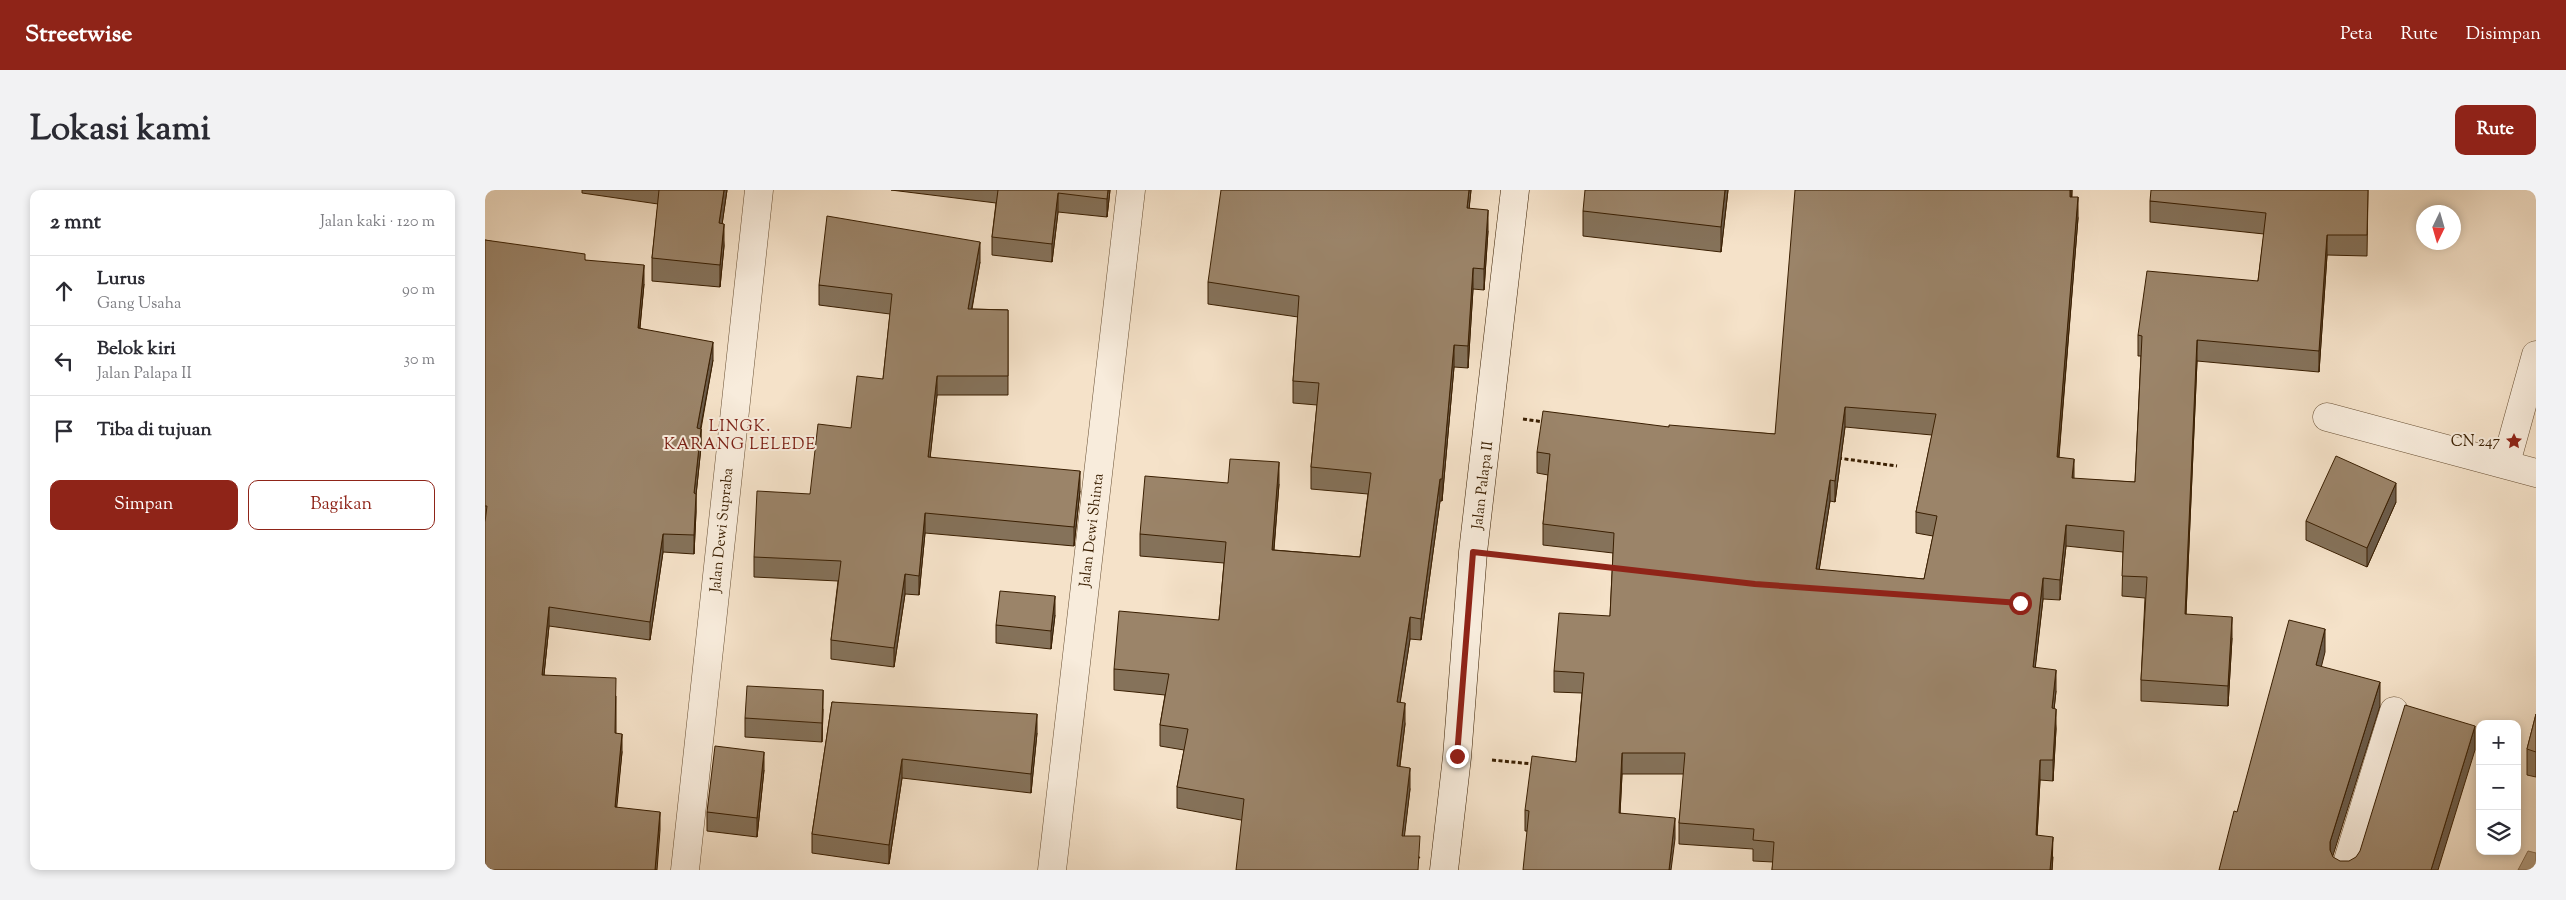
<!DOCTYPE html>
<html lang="id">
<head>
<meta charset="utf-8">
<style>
	body { margin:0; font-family:"Sorts Mill Goudy",serif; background:#f2f2f3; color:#2b2b33 }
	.controls { position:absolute; right:15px; bottom:15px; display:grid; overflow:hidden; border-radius:10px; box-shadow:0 2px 8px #0003 }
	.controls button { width:45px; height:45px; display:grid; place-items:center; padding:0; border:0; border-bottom:1px solid #e1e1e2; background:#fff; color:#2b2b33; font:25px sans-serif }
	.compass { position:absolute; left:1931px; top:15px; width:45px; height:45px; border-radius:50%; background:#fff; box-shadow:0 2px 8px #0003; rotate:185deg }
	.stop { position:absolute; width:15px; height:15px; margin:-11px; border:4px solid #8f2418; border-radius:50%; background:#fff }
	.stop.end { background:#8f2418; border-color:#fff; box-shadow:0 1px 5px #0008 }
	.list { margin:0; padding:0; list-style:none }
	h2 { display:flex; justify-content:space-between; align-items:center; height:65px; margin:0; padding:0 20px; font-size:21px }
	h2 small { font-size:16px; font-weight:400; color:#7c7c81 }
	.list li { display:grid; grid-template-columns:32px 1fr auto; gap:15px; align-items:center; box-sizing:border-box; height:70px; padding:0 20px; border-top:1px solid #e1e1e2 }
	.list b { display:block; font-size:19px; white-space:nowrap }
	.list p { margin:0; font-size:16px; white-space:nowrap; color:#7c7c81 }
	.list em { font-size:16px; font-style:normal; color:#7c7c81 }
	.actions { display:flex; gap:10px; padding:15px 20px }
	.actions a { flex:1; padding:11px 0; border:1px solid #8f2418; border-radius:10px; text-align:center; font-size:18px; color:#8f2418 }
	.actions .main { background:#8f2418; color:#fff }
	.icon { flex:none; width:28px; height:28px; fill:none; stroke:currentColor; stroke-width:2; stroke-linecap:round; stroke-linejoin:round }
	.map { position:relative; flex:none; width:2051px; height:680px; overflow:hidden; border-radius:10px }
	header { display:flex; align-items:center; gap:30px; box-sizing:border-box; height:70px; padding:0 25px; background:#8f2418; color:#fff }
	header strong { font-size:24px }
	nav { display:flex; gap:28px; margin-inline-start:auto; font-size:18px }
	.intro { display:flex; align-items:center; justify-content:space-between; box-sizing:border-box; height:120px; padding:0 30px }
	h1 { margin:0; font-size:35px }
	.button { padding:12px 22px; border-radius:10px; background:#8f2418; color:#fff; font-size:18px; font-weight:700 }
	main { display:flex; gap:30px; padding:0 30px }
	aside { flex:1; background:#fff; border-radius:10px; box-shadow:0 2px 8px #0003 }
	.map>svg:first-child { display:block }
	.water { fill:#b5a085; stroke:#846c51 }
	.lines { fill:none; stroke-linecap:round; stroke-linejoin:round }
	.street-casing { stroke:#695034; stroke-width:29 }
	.secondary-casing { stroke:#3a1f02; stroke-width:29 }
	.path { stroke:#3a1f02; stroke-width:3; stroke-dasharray:4 2.5; stroke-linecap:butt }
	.street { stroke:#f8ecdc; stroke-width:28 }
	.secondary { stroke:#f8ecdc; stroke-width:28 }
	.wall { fill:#85725a; stroke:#3a1f02; fill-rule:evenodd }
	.shaded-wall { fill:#6c5c4a; stroke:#3a1f02 }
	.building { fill:#9b8469; stroke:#3a1f02; fill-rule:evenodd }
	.route { stroke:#8f2418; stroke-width:6 }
	.labels { text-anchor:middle; stroke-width:4; stroke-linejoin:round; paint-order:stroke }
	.poi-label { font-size:15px; fill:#3a1f02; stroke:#f8ecdc; text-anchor:end }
	.street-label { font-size:15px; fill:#3a1f02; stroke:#f8ecdc }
	.neighbourhood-label { font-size:16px; letter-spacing:1px; fill:#7a1f14; stroke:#f8ecdc }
</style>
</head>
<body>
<header>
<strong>Streetwise</strong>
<nav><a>Peta</a><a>Rute</a><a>Disimpan</a></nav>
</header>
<div class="intro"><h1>Lokasi kami</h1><a class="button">Rute</a></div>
<main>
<aside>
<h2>2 mnt<small>Jalan kaki · 120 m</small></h2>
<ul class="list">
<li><svg class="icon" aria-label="ahead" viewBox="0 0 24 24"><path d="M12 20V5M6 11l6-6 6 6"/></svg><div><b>Lurus</b><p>Gang Usaha</p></div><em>90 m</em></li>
<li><svg class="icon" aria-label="left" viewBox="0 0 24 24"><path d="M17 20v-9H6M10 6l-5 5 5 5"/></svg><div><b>Belok kiri</b><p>Jalan Palapa II</p></div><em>30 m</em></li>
<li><svg class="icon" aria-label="arrive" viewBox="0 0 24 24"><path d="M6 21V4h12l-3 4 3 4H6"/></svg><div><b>Tiba di tujuan</b></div></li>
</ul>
<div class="actions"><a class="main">Simpan</a><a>Bagikan</a></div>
</aside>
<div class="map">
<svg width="2051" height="680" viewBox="0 0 2051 680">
	<rect width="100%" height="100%" fill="#f5e2c9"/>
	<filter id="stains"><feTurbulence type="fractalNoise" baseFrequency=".004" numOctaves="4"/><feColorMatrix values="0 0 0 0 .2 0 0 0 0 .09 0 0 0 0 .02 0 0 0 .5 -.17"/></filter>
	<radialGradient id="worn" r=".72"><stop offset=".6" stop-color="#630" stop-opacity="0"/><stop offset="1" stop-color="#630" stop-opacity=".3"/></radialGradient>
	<path class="water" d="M2043,661L2051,663V680H2033Z"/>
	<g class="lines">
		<g class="street-casing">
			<path id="street" d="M1842,227L2051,283
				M2021,273L2051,165
				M200,680L274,0
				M567,680L646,0
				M1860,680L1909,521"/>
		</g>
		<g class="secondary-casing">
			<path id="secondary" d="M959,680L972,567L988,362L1030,0"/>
		</g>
		<path class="path" d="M1038,229L1059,232
			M1353,268L1412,276
			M1021,365L1132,378
			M1007,570L1048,574"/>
		<use href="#street" class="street"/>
		<use href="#secondary" class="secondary"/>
	</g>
	<path class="wall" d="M97,0H242L237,34L239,56L235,97L167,91V68L173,14L97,3Z
		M406,0H625L622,27L573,22L567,72L507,65V47L511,13Z
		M986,0L984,18L1003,41L999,100L988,99L983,178L969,177L957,311H955L936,450L925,449L915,512L920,534L915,576L925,599L919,646L935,668L756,630L692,618V597L699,560L675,556V535L680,505L629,500V479L734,430L739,373L655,366V344L743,293L794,294L789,360L875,367L883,304L826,299V277L832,215L808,213V191L813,127L723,114V92Z
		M1243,0L1236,62L1098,46V21Z
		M1587,0V7L1593,28L1574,267L1589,289L1650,292L1656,166H1653V145L1773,91L1779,44L1665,32V11L1883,0L1882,66L1842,65L1834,182L1712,171L1701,424L1747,448L1743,516L1656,511V490L1660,408L1637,406L1638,362L1581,356L1575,410L1558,409L1550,477L1571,501L1569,519L1571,539L1568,591L1555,590L1552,645L1568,667L1567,680H1287L1288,672L1268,671V659L1194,654V633L1199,584H1137L1135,623L1190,649L1040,641V620L1091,572L1097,503L1069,502V481L1125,426L1128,363L1058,355V334L1063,285L1052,283V262L1184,237L1290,244ZM1360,237L1447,245L1431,322V343L1448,346L1439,389L1334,380L1345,311L1350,312Z
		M0,50L100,70L159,94L155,138L228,170L216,239V257L211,305V322L209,364L178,362L165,450L64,436L59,485L131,506V543L137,562L131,618L175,640L0,680Z
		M495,72L487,119L523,120V205H452L445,267L595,301L589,356L440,343L434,405L420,404L409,477L346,469V450L353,391L269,387V367L325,304L398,189L405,124L334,115V95Z
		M1911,312L1882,377L1821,350V331Z
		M570,425L566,459L511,453V435Z
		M347,512L552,543L546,603L417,588L404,674L327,663V644Z
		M338,519L337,552L260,547V528Z
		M2051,524V587L2042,585V559Z
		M279,580L272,647L222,641V622Z"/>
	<path class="shaded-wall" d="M239,0H242L234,56V33Z
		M623,0H625L622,27V9Z
		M984,0H986L982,40V18Z
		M1240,0H1243L1236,62V37Z
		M1585,0H1587L1585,27Z
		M573,3V22L567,72V54Z
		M1593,7V28L1572,287V267Z
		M1003,20V41L999,100V79Z
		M239,34V56L235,97V75Z
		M1842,45V65L1834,182V161Z
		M495,52V72L483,139V119Z
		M159,75V94L153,156V138Z
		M988,78V99L983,178V156Z
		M1712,150V171L1700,445V424Z
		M228,152V170L212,257V238Z
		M969,155V177L957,311V289Z
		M452,186V205L443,287V267Z
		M1360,217V237L1350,312V291Z
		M216,239V257L211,305V322L209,364V303Z
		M1589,269V289L1587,288Z
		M794,272V294L787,381V360Z
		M595,281V301L589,356V337Z
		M955,289V311L936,450V429Z
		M1345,290V311L1331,400V379Z
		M1911,293V312L1882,377V358Z
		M440,323V343L434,405V386Z
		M1581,335V356L1575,410V390Z
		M178,344V362L165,450V432Z
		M420,384V404L409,477V458Z
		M1558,388V409L1548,498V477Z
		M570,406V425L566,459V441Z
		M64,417V436L57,503V485Z
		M925,427V449L912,533V512Z
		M1747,427V448L1743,516V496Z
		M1840,439V462L1831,498V475Z
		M1571,480V501L1567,539V518Z
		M1895,492V516L1845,675V652Z
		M338,500V519L337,552V533Z
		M920,513V534L912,598V576Z
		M1571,519V539L1568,591V570Z
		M552,524V543L546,603V584Z
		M1990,536V560L1953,680H1946Z
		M137,544V562L130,636V617Z
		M279,562V580L272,647V628Z
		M1137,563V584L1134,644V623Z
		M417,569V588L404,674V655Z
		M1555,570V590L1551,666V645Z
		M925,578V599L917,667V646Z
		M175,622V640L172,680H170Z
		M1190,628V649L1186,680H1184Z
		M1568,647L1567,680H1565Z"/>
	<path class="building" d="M174,0H239L234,33L239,34L235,75L167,68Z
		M513,0H623L622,9L573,3L567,54L507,47Z
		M736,0H984L982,18L1003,20L999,79L988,78L983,156L969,155L957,289H955L936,429L925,427L912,512L920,513L912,576L925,578L917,646H935L933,680H751L759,609L692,597L703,539L675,535L684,484L629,479L634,421L734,430L741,352L655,344L660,286L743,293L745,269L794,272L787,360L875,367L886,283L826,277L834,193L808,191L814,106L723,92Z
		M1100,0H1240L1236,37L1098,21Z
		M1310,0H1585V7H1593L1572,267L1589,269L1587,288L1650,292L1657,146L1653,145L1662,81L1773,91L1781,23L1665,11L1666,0H1883L1882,45H1842L1834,161L1712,150L1700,424L1747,427L1743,496L1656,490L1662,387L1637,386L1639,341L1581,335L1575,390L1558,388L1548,477L1571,480L1567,518L1571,519L1568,570H1555L1551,645L1568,647L1565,680H1287L1289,652L1268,650L1269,639L1194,633L1200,563H1137L1134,623L1190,628L1184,680H1038L1044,621L1040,620L1047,566L1091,572L1099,483L1069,481L1074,423L1125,426L1129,343L1058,334L1065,264L1052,262L1058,221L1184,237V235L1290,244ZM1360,217L1451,224L1431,322L1452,326L1439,389L1331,379L1345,290L1350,291Z
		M342,26L495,52L483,119L523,120V186H452L443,267L595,281L589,337L440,323L434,386L420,384L409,458L346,450L356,371L269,367L272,301L325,304L333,234L366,238L372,186L398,189L407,104L334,95Z
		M0,50L100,64V70L159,75L153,138L228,152L212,238L216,239L209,303L211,304L209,345L178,344L165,432L64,417L57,485L131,488L130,543L137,544L130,617L175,622L170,680H0V332L2,316H0Z
		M1851,266L1911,293L1882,358L1821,331Z
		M515,401L570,406L566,441L511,435Z
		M1804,430L1840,439L1831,475L1895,492L1845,652V660L1848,667L1855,671H1864L1871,667L1875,661L1920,515L1990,536L1946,680H1734L1749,621L1752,622Z
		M262,496L338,500L337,533L260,528Z
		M347,512L552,524L546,584L417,569L404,655L327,644Z
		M2051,524V562L2042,559Z
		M230,556L279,562L272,628L222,622Z"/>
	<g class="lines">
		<path class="route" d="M972,566L988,362L1270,394L1535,413"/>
	</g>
	<defs>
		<g id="sight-bare" transform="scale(1.35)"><path d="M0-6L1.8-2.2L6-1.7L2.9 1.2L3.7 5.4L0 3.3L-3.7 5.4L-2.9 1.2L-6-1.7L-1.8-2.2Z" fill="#8f2418" stroke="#f8ecdc" stroke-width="2.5" paint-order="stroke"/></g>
	</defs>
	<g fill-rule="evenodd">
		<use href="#sight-bare" x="2029" y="251"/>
	</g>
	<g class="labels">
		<g class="poi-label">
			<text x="2015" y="256">CN 247</text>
		</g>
		<g class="street-label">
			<text transform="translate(997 295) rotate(-83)" y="5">Jalan Palapa II</text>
			<text transform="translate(236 340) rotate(-84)" y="5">Jalan Dewi Supraba</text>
			<text transform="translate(606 340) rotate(-83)" y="5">Jalan Dewi Shinta</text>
		</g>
		<g class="neighbourhood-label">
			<text x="255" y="241">LINGK.<tspan x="255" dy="18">KARANG LELEDE</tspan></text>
		</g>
	</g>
	<rect width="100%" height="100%" filter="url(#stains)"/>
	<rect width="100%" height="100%" fill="url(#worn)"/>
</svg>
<div class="controls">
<button>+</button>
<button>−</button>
<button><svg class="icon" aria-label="layers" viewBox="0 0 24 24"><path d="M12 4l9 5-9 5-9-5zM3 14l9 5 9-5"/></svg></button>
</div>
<svg class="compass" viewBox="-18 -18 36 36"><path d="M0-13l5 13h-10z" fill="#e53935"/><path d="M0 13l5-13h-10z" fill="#7c7c81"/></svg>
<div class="stop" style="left:1535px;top:413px"></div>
<div class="stop end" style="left:972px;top:566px"></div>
</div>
</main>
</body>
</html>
